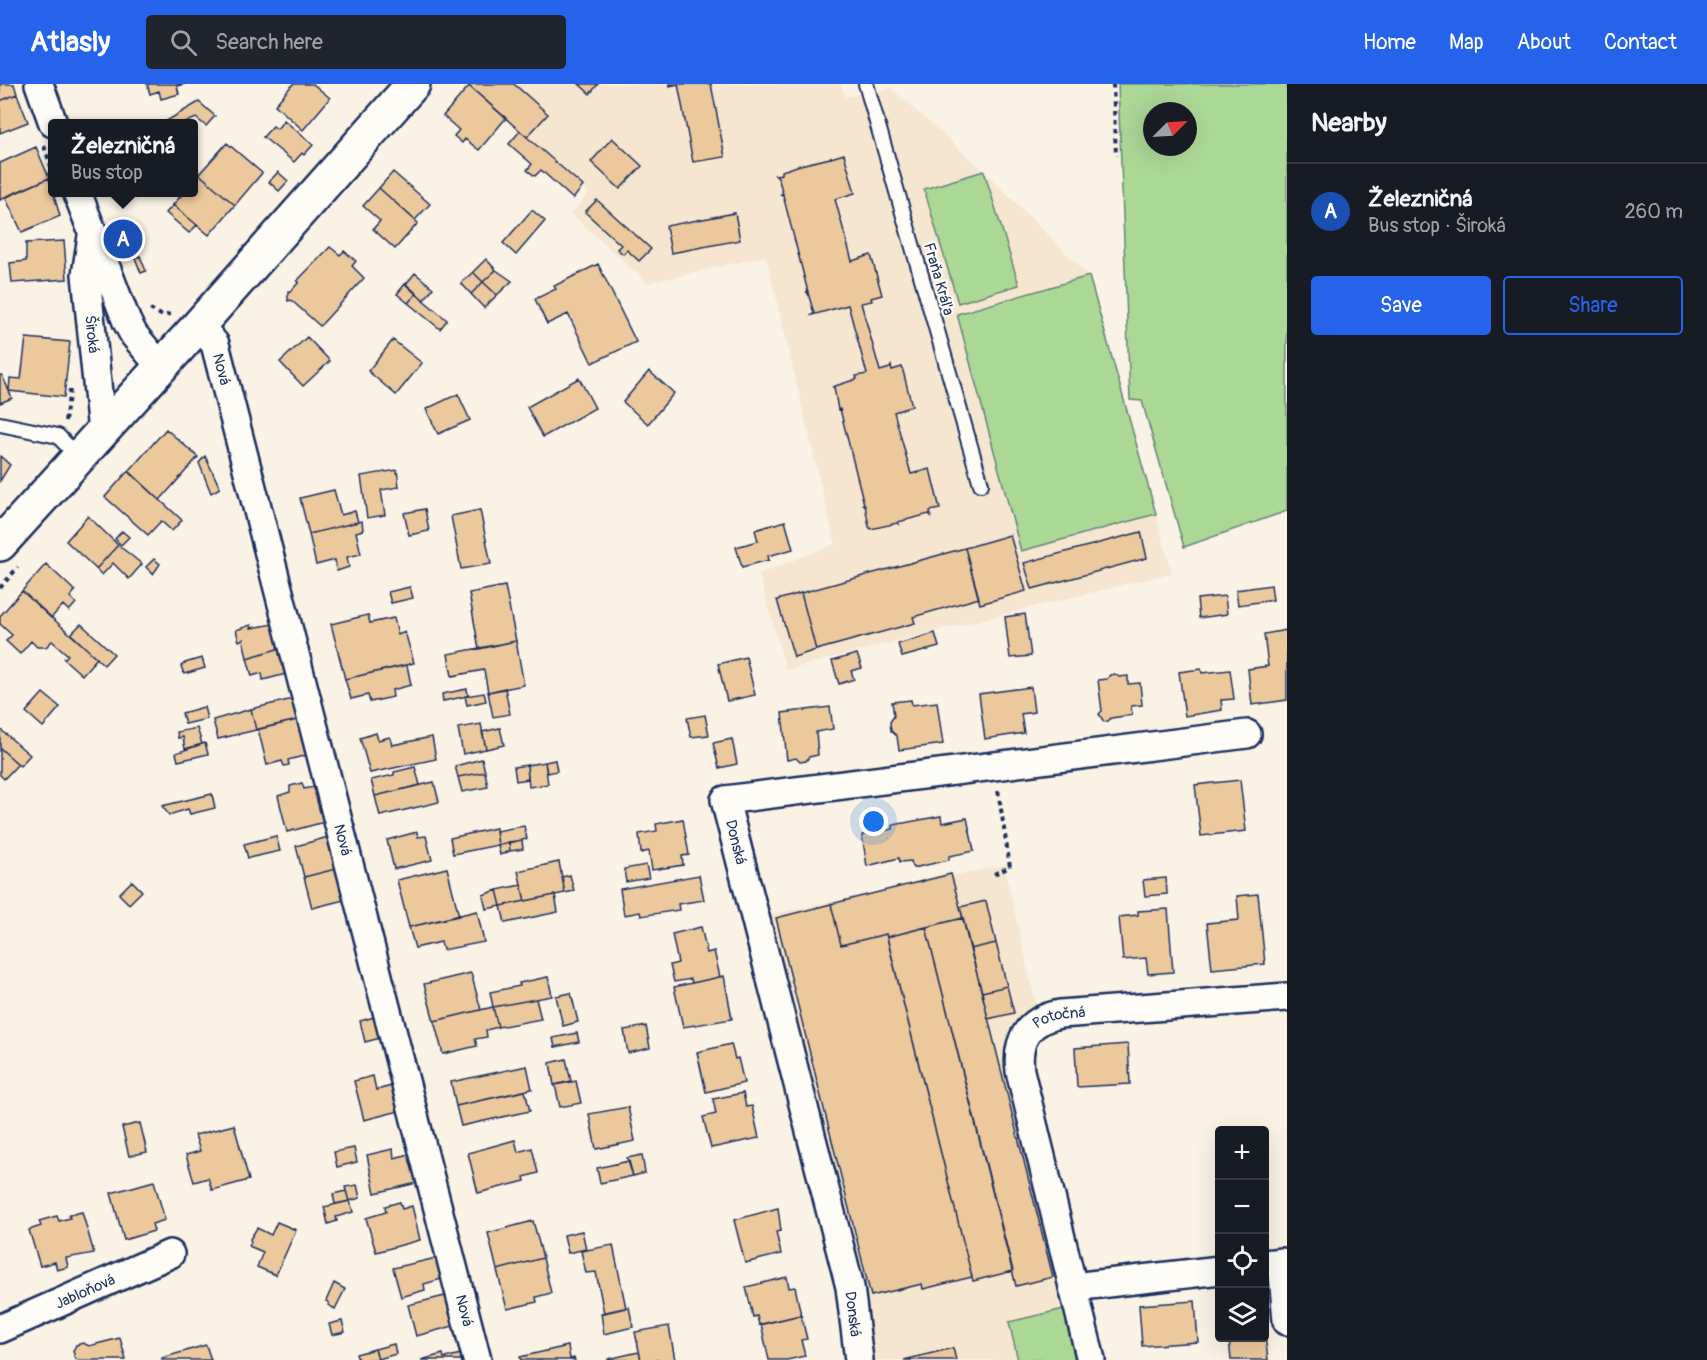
<!DOCTYPE html>
<html lang="en">
<head>
<meta charset="utf-8">
<style>
	body { margin:0; font-family:Pangolin,sans-serif; background:#20242c; color:#f1f3f6 }
	.controls { position:absolute; right:18px; bottom:18px; display:grid; overflow:hidden; border-radius:6px; box-shadow:0 6px 24px #0002 }
	.controls button { width:54px; height:54px; display:grid; place-items:center; padding:0; border:0; border-bottom:2px solid #363941; background:#171b24; color:#f1f3f6; font:30px sans-serif }
	.compass { position:absolute; left:1143px; top:18px; width:54px; height:54px; border-radius:50%; background:#171b24; box-shadow:0 6px 24px #0002; rotate:66deg }
	.you { position:absolute; left:874px; top:738px; width:21px; height:21px; margin:-15px; border:4px solid #fff; border-radius:50%; background:#1a73e8; box-shadow:0 0 0 9px #1a73e833 }
	.badge { display:grid; place-items:center; width:39px; height:39px; border-radius:50%; background:#2563eb; color:#fff; font-size:20px; font-weight:700 }
	.pin { position:absolute; translate:-50% -50%; border:3px solid #fff; box-shadow:0 2px 6px #0006 }
	.popup { position:absolute; left:48px; top:35px; width:150px; height:78px; box-sizing:border-box; display:grid; place-content:center; border-radius:6px; background:#171b24; filter:drop-shadow(0 2px 4px #0005); font-size:20px; white-space:nowrap; color:#9ea1a6 }
	.popup b { font-size:22px; color:#f1f3f6 }
	.popup::after { content:''; position:absolute; left:50%; top:100%; margin-left:-12px; border:12px solid transparent; border-top-color:#171b24 }
	.list { margin:0; padding:0; list-style:none }
	h2 { display:flex; justify-content:space-between; align-items:center; height:78px; margin:0; padding:0 24px; font-size:26px }
	h2 small { font-size:20px; font-weight:400; color:#9ea1a6 }
	.list li { display:grid; grid-template-columns:39px 1fr auto; gap:18px; align-items:center; box-sizing:border-box; height:96px; padding:0 24px; border-top:2px solid #363941 }
	.list b { display:block; font-size:22px; white-space:nowrap }
	.list p { margin:0; font-size:20px; white-space:nowrap; color:#9ea1a6 }
	.list em { font-size:20px; font-style:normal; color:#9ea1a6 }
	.actions { display:flex; gap:12px; padding:18px 24px }
	.actions a { flex:1; padding:14px 0; border:2px solid #2563eb; border-radius:6px; text-align:center; font-size:21px; color:#2563eb }
	.actions .main { background:#2563eb; color:#fff }
	.icon { flex:none; width:33px; height:33px; fill:none; stroke:currentColor; stroke-width:2; stroke-linecap:round; stroke-linejoin:round }
	.map { position:relative; flex:none; width:1287px; height:1276px; overflow:hidden }
	header { display:flex; align-items:center; gap:36px; box-sizing:border-box; height:84px; padding:0 30px; background:#2563eb; color:#fff }
	header strong { font-size:28px }
	nav { display:flex; gap:33px; margin-inline-start:auto; font-size:21px }
	.search { width:420px; height:54px; background:#20242c; display:flex; align-items:center; gap:15px; box-sizing:border-box; padding:0 21px; border-radius:6px; color:#9ea1a6; font-size:22px }
	main { display:flex }
	aside { flex:1; background:#171b24 }
	.map>svg:first-child { display:block }
	.built { fill:#f6e6cf }
	.green { fill:#acd896; stroke:#64847a; stroke-width:1.5; fill-rule:evenodd }
	.building { fill:#ecc99d; stroke:#1b2f5e; stroke-width:1.5 }
	.lines { fill:none; stroke-linecap:round; stroke-linejoin:round }
	.lane-casing { stroke:#1b2f5e; stroke-width:18 }
	.street-casing { stroke:#1b2f5e; stroke-width:32 }
	.secondary-casing { stroke:#1b2f5e; stroke-width:38 }
	.path { stroke:#1b2f5e; stroke-width:4; stroke-dasharray:4.5 4.5; stroke-linecap:butt }
	.lane { stroke:#fdfcf7; stroke-width:14 }
	.street { stroke:#fdfcf7; stroke-width:27 }
	.secondary { stroke:#fdfcf7; stroke-width:33 }
	.labels { text-anchor:middle; stroke-width:4.5; stroke-linejoin:round; paint-order:stroke }
	.street-label { font-size:15px; fill:#1b2f5e; stroke:#fdfcf7 }
</style>
</head>
<body>
<header>
<strong>Atlasly</strong>
<div class="search"><svg class="icon" aria-label="search" viewBox="0 0 24 24"><circle cx="10" cy="10" r="6"/><path d="M15 15l6 6"/></svg>Search here</div>
<nav><a>Home</a><a>Map</a><a>About</a><a>Contact</a></nav>
</header>
<main>
<div class="map">
<svg width="1287" height="1276" viewBox="0 0 1287 1276">
	<rect width="100%" height="100%" fill="#faf2e5"/>
	<filter id="ink" filterUnits="userSpaceOnUse"><feTurbulence type="fractalNoise" baseFrequency=".0167" numOctaves="2"/><feDisplacementMap in="SourceGraphic" scale="12" xChannelSelector="R" yChannelSelector="G"/><feConvolveMatrix kernelMatrix="1 2 1 2 8 2 1 2 1" color-interpolation-filters="sRGB"/></filter>
	<g filter="url(#ink)">
		<path class="built" d="M467,0H841L845,13L891,4L984,87L1089,192L1172,489L951,543L786,586L759,490L835,460L766,172L648,199L571,130L589,109Z
			M1004,781L1037,925L1002,974L1077,1276H871L763,832Z"/>
		<path class="green" d="M1118,0H1287V427L1184,463L1142,317L1130,316ZM1152,27H1188V63H1152Z
			M984,87L1019,201L958,219L924,105Z
			M1089,192L1156,430L1021,467L957,230Z
			M1064,1225L1075,1276H1018L1009,1238Z"/>
		<path class="building" d="M0,0H14L17,10L0,17Z
			M147,0H185L177,2L179,10L161,15L159,7L150,10Z
			M293,0H313L330,14L303,46L275,21Z
			M470,0H514L548,30L527,53L469,2Z
			M579,0H598L590,10Z
			M669,0H711L725,73L693,78L678,0L670,2Z
			M469,2L506,34L479,66L465,55L462,59L454,52L459,46L443,32Z
			M17,10L28,38L0,49V17Z
			M199,18L215,32L206,42L196,34L185,39H163Z
			M284,36L313,61L304,71L302,69L294,78L263,53L273,42L277,45Z
			M520,47L583,102L573,115L541,86L535,92L527,86L532,80L509,60Z
			M612,54L642,82L620,105L591,78Z
			M227,59L262,89L235,121L199,90Z
			M36,63L49,94L0,116V79Z
			M844,70L855,109L835,115L852,177L871,171L882,211L871,214L872,217L861,219L880,287L890,284L891,282L892,286L902,283L912,322L894,328L911,390L930,385L940,425L930,427L931,432L929,430L898,438L899,440L897,439L871,445L869,443L865,421L862,420H864L840,325L838,326L834,303H832L857,295L856,292L867,290L848,221L812,231L814,229L808,209L806,208H808L783,111L780,110H783L778,93L775,91L782,90V87L800,81L830,74L831,72V74Z
			M278,88L288,97L279,107L269,98Z
			M393,88L430,120L415,136L379,104Z
			M199,90L235,121L209,151L173,121L184,108H194V97Z
			M49,94L60,132L22,148L5,113Z
			M379,104L418,139L395,165L373,145L380,137L363,122Z
			M597,116L651,165L639,177L627,166L623,170L617,165L621,161L585,128Z
			M173,121L197,141L189,149L166,129Z
			M532,126L545,137L516,171L503,159Z
			M735,129L740,156L671,169L666,142Z
			M64,157L67,195L12,199L10,179L26,177V159Z
			M330,163L340,171L344,167L356,177L352,182L364,194L320,242L291,216L288,217V207H291L299,198L297,197Z
			M140,172L146,187L141,189L135,174Z
			M486,175L496,186L483,198L473,188Z
			M598,180L636,258L592,279L568,230L547,240L535,215L556,205L554,202Z
			M496,186L512,197L497,211L483,198Z
			M473,188L483,198L471,210L461,199Z
			M415,189L433,204L424,216L406,200Z
			M483,198L497,211L484,224L471,210Z
			M405,200L416,210L408,219L397,210Z
			M416,210L447,236L440,245L408,219Z
			M307,253L330,277L303,302L280,278Z
			M26,254L70,258L64,313L9,307L10,294L21,295Z
			M393,256L422,279L396,311L368,287Z
			M649,287L674,309L648,340L623,318Z
			M0,291H2L12,314L0,319Z
			M579,294L595,324L543,353L527,323Z
			M458,310L470,336L438,350L426,325Z
			M166,345L198,373L160,416L129,387Z
			M0,372L10,381L0,397Z
			M205,372L220,404L211,409L199,379Z
			M397,386L399,403L381,406L385,431L367,434L361,392Z
			M128,387L182,436L172,447L161,437L148,451L105,413Z
			M334,406L341,431L355,427L358,438L309,450L300,414Z
			M425,425L429,447L409,451L404,429Z
			M480,426L491,480L461,485L451,432Z
			M88,432L118,461L96,485L66,457Z
			M362,437L363,446L356,448L361,470L347,473L349,483L337,487L335,476L316,481L309,450Z
			M785,437L793,465L768,472L769,476L742,483L736,463L758,457L755,446Z
			M122,447L129,453L121,461L115,455Z
			M1141,448L1147,474L1032,505L1024,479Z
			M1010,451L1026,507L980,520L965,464Z
			M118,461L142,480L129,495L113,479L102,491L96,485Z
			M965,464L979,514L913,533L915,539L816,566L801,509Z
			M154,475L160,480L153,490L146,483Z
			M46,480L75,507L70,513L76,519L69,527L63,521L51,534L22,507Z
			M1271,501L1273,516L1238,521L1236,506Z
			M505,502L516,557L479,565L469,509Z
			M410,503L413,514L391,519L388,508Z
			M22,507L97,574L82,591L64,575L68,571L52,557L46,563H37L31,557L20,570L6,557L12,551L0,540V532Z
			M801,509L816,566L794,573L777,516Z
			M1225,512L1227,530L1199,534L1197,515Z
			M1025,530L1031,572L1010,574L1005,533Z
			M368,531L370,539L394,534L398,551L405,548L414,579L345,595L331,540Z
			M279,539L284,563L247,574L243,555L239,557L236,546L251,541V544Z
			M81,540L114,570L104,581L71,550Z
			M1287,546V616L1252,621L1248,585L1268,582L1264,550Z
			M935,549L939,563L902,573L898,560Z
			M516,557L524,601L488,608L484,586L452,592L448,570Z
			M284,563L290,589L263,596L262,589L252,592L247,574Z
			M857,570L862,584L851,587L854,595L839,600L832,577Z
			M746,573L755,611L727,617L718,580Z
			M202,574L205,584L184,590L181,582L185,579Z
			M407,581L411,601L392,606L393,613L370,618L368,611L351,615L345,595Z
			M1201,585L1202,589L1230,586L1234,615L1221,616L1222,626L1185,632L1179,588Z
			M1115,590L1119,593L1128,592V600L1140,599L1142,621L1131,622L1132,631L1111,634L1108,637L1104,638L1099,630L1102,627L1098,596L1107,595L1110,591Z
			M1031,603L1034,628L1021,630L1024,649L985,655L979,610Z
			M505,604L510,630L493,633L488,608Z
			M467,605L468,612L443,617L442,610Z
			M43,609L60,623L43,643L26,628Z
			M484,609L486,617L467,621L465,612Z
			M297,614L302,635L256,646L251,625Z
			M911,616L912,621L937,618L943,660L899,666L897,652L891,647L890,638L894,632L892,618Z
			M204,623L207,635L185,640L182,629Z
			M830,623L833,645L816,648L818,671L809,673L806,677L800,678L796,674L787,676L782,629Z
			M251,625L256,646L218,655L213,636Z
			M705,631L709,651L691,653L687,634Z
			M302,635L311,670L288,676L289,681L284,682L282,677L267,681L258,645Z
			M481,640L486,665L463,670L458,644Z
			M197,644L202,660L185,665L183,653L178,654L177,648Z
			M500,644L504,661L486,665L482,648Z
			M0,645L30,671L20,682L0,664Z
			M376,649L378,656L390,653L392,661L432,653L436,675L370,689L360,654Z
			M732,655L737,680L719,684L713,659Z
			M205,659L208,670L178,677L176,669Z
			M0,664L18,680L4,695L0,691Z
			M482,675L485,688L458,693L455,682Z
			M555,676L557,687L547,689L545,678Z
			M545,678L548,700L529,703L527,681Z
			M527,681L528,695L516,697L514,683Z
			M415,683L420,701L375,712L371,696L394,691V688Z
			M485,688L488,703L462,708L458,693Z
			M1240,696L1246,747L1201,752L1195,701Z
			M434,698L439,718L380,732L375,712Z
			M302,699L304,705L319,702L328,737L287,748L278,712L290,708V702Z
			M212,710L215,724L190,730L188,725L169,731L162,722Z
			M941,732L942,739L967,734L974,767L949,772V776L913,784L911,777L900,778L899,774L867,782L862,751L893,745V741Z
			M683,735L689,771L682,772L683,781L652,786L649,767L641,769L639,750L657,747L656,740Z
			M524,742L527,755L498,761L496,747Z
			M496,744L498,761L453,770L450,754Z
			M417,748L418,753L426,752L432,776L394,785L387,756Z
			M276,752L280,767L248,774L244,760Z
			M332,752L340,784L304,793L296,762Z
			M522,756L523,765L510,767L509,758Z
			M509,758L510,767L500,771L498,761Z
			M559,778L565,809L525,817L518,787Z
			M646,781L649,794L626,798L624,785Z
			M340,784L348,815L312,824L304,793Z
			M447,784L459,832L409,843L397,796Z
			M951,790L963,834L887,853L886,850L841,861L831,820Z
			M570,791L574,807L565,809L562,793Z
			M699,791L704,816L678,820L679,826L641,832L640,828L624,831L620,805Z
			M1166,794L1167,810L1145,812L1143,796Z
			M132,797L142,807L129,820L119,810Z
			M521,801L525,817L501,822L497,806Z
			M497,806L501,822L486,825L483,811Z
			M1258,810L1265,880L1212,885L1207,839L1239,836L1237,812Z
			M555,811L558,828L505,839L501,822Z
			M986,817L996,859L970,865L960,823Z
			M831,820L841,861L886,850L972,1193L923,1205L922,1200L871,1212L776,834Z
			M1168,825L1173,888L1148,890L1146,874L1123,876L1119,833L1138,831V827Z
			M477,827L484,858L443,866L441,858L415,864L409,843Z
			M963,834L1053,1193L1016,1202L926,843Z
			M701,843L707,869L714,867L720,893L692,899L691,895L674,898L670,881L678,879L672,850Z
			M926,843L1013,1187L973,1197L887,853Z
			M996,859L1007,902L982,908L970,865Z
			M471,889L481,926L434,937L424,900Z
			M724,892L732,935L683,943L674,903Z
			M548,893L552,912L493,923L490,908L520,902L519,899Z
			M1007,902L1014,929L988,935L982,908Z
			M571,909L578,938L563,942L556,912Z
			M536,915L541,935L498,943L493,923Z
			M493,923L498,943L486,946L487,953L475,955L477,962L443,970L434,937Z
			M378,932L384,953L365,958L360,937Z
			M646,942L650,964L628,969L624,946Z
			M577,949L579,958L555,963L553,954Z
			M731,960L735,975L738,974L744,999L706,1008L697,968Z
			M1128,960L1130,1000L1077,1003L1075,964Z
			M566,975L571,997L554,1001L550,979Z
			M527,982L532,1005L456,1022L451,998Z
			M373,992L376,1006L396,1001L403,1026L364,1036L354,997Z
			M576,997L581,1019L560,1023L555,1001Z
			M525,1007L530,1027L461,1042L456,1022Z
			M743,1009L746,1023L752,1022L759,1054L711,1064L703,1033L716,1030L713,1015Z
			M628,1023L635,1057L596,1065L589,1030Z
			M140,1039L147,1068L129,1072L122,1043Z
			M234,1041L249,1096L212,1106L208,1094L194,1098L186,1071L200,1067L195,1051Z
			M515,1056L518,1068L532,1064L538,1089L524,1093L525,1097L478,1109L468,1069Z
			M354,1064L357,1078L337,1083L334,1068Z
			M393,1065L394,1074L414,1069L421,1098L375,1109L367,1071Z
			M642,1071L645,1089L633,1092L627,1074Z
			M629,1077L633,1092L600,1099L597,1084Z
			M154,1097L165,1136L152,1140L154,1147L124,1156L111,1109Z
			M357,1101L360,1114L349,1117L345,1103Z
			M346,1107L349,1117L335,1120L333,1110Z
			M350,1117L353,1128L336,1133L337,1137L328,1140L324,1123Z
			M400,1118L402,1125L412,1122L420,1156L376,1168L366,1134L386,1128L385,1122Z
			M778,1124L781,1147L776,1148L781,1170L745,1179L734,1136Z
			M82,1128L94,1169L66,1174L68,1183L57,1186L55,1178L40,1182L29,1146L41,1142L39,1137L57,1132L59,1137L70,1134L69,1131Z
			M533,1137L543,1174L497,1186L488,1149Z
			M277,1138L296,1146L276,1191L257,1183L263,1168L249,1162L251,1158L250,1155L257,1144L271,1151Z
			M582,1147L586,1165L568,1169L564,1151Z
			M613,1161L626,1224L604,1229L596,1188L586,1189L581,1167Z
			M441,1173L445,1194L424,1200L425,1206L401,1213L393,1184Z
			M543,1174L551,1209L536,1213L537,1218L507,1225L497,1186Z
			M787,1193L789,1204L795,1203L801,1231L759,1241L757,1232L753,1233L746,1203Z
			M334,1199L345,1205L335,1225L328,1221L329,1219L326,1217Z
			M449,1211L457,1241L416,1252L408,1221Z
			M1195,1217L1198,1258L1142,1262L1139,1221Z
			M629,1223L633,1243L604,1250L601,1229Z
			M801,1231L807,1255L801,1256L805,1272L787,1276H769L761,1240Z
			M342,1237L345,1248L332,1251L329,1240Z
			M669,1242L675,1276H641L635,1248Z
			M1264,1243L1268,1276H1231L1229,1254H1264Z
			M120,1254L126,1276H78L75,1274L73,1267L76,1261L83,1259L89,1262Z
			M394,1260L396,1270L378,1275L375,1265Z
			M206,1261L211,1276H162V1274Z
			M568,1262L570,1275L574,1274L575,1276H521L520,1273Z
			M953,1264L956,1276H904Z
			M375,1265L378,1275L358,1276L356,1270Z
			M639,1268L641,1276H608V1275Z
			M465,1269L467,1276H421L443,1270L444,1274Z"/>
		<g class="lines">
			<g class="lane-casing">
				<path id="lane" d="M866,0L981,400
					M0,340L58,352L78,373"/>
			</g>
			<g class="street-casing">
				<g id="street">
					<path d="M39,0L53,39"/>
					<path d="M77,108L127,238L134,251L160,282"/>
					<path id="s1" d="M92,152L86,191L102,348"/>
					<path id="s2" d="M199,241L215,260L477,1276"/>
					<path d="M1264,1180L1282,1178L1287,1237"/>
					<path d="M1073,1203L1220,1186"/>
					<path id="s3" d="M0,1245L170,1170"/>
					<path d="M859,1276L850,1203L725,716L1247,650"/>
					<path id="s4" d="M1091,1276L1020,987C1016,956 1028,936 1060,930L1287,913"/>
				</g>
			</g>
			<g class="secondary-casing">
				<path id="secondary" d="M0,460L199,241L413,0"/>
			</g>
			<path class="path" d="M1113,0L1116,72
				M44,62L52,85
				M150,225L163,232L170,230
				M65,337L70,306
				M0,504L18,483
				M994,790L1010,783L998,706"/>
			<use href="#lane" class="lane"/>
			<use href="#street" class="street"/>
			<use href="#secondary" class="secondary"/>
		</g>
	</g>
	<g class="labels">
		<g class="street-label">
			<text transform="translate(939 195) rotate(74)" y="5">Fraňa Kráľa</text>
			<text dy="5" stroke="none"><textPath href="#s1" startOffset="99">Široká</textPath></text>
			<text dy="5" stroke="none"><textPath href="#s2" startOffset="51">Nová</textPath></text>
			<text dy="5" stroke="none"><textPath href="#s2" startOffset="537">Nová</textPath></text>
			<text transform="translate(736 758) rotate(76)" y="5">Donská</text>
			<text dy="5" stroke="none"><textPath href="#s4" startOffset="375">Potočná</textPath></text>
			<text dy="5" stroke="none"><textPath href="#s3" startOffset="93">Jabloňová</textPath></text>
			<text dy="5" stroke="none"><textPath href="#s2" startOffset="1023">Nová</textPath></text>
			<text transform="translate(853 1230) rotate(83)" y="5">Donská</text>
		</g>
	</g>
</svg>
<div class="controls">
<button>+</button>
<button>−</button>
<button><svg class="icon" aria-label="locate" viewBox="0 0 24 24"><circle cx="12" cy="12" r="6"/><path d="M12 2v4M12 18v4M2 12h4M18 12h4"/></svg></button>
<button><svg class="icon" aria-label="layers" viewBox="0 0 24 24"><path d="M12 4l9 5-9 5-9-5zM3 14l9 5 9-5"/></svg></button>
</div>
<svg class="compass" viewBox="-18 -18 36 36"><path d="M0-13l5 13h-10z" fill="#e53935"/><path d="M0 13l5-13h-10z" fill="#9ea1a6"/></svg>
<div class="you"></div>
<div class="pin badge" style="left:123px;top:155px;background:#1a4fb4">A</div>
<div class="popup"><b>Železničná</b>Bus stop</div>
</div>
<aside>
<h2>Nearby<small></small></h2>
<ul class="list">
<li><span class="badge" style="background:#1a4fb4">A</span><div><b>Železničná</b><p>Bus stop · Široká</p></div><em>260 m</em></li>
</ul>
<div class="actions"><a class="main">Save</a><a>Share</a></div>
</aside>
</main>
</body>
</html>
